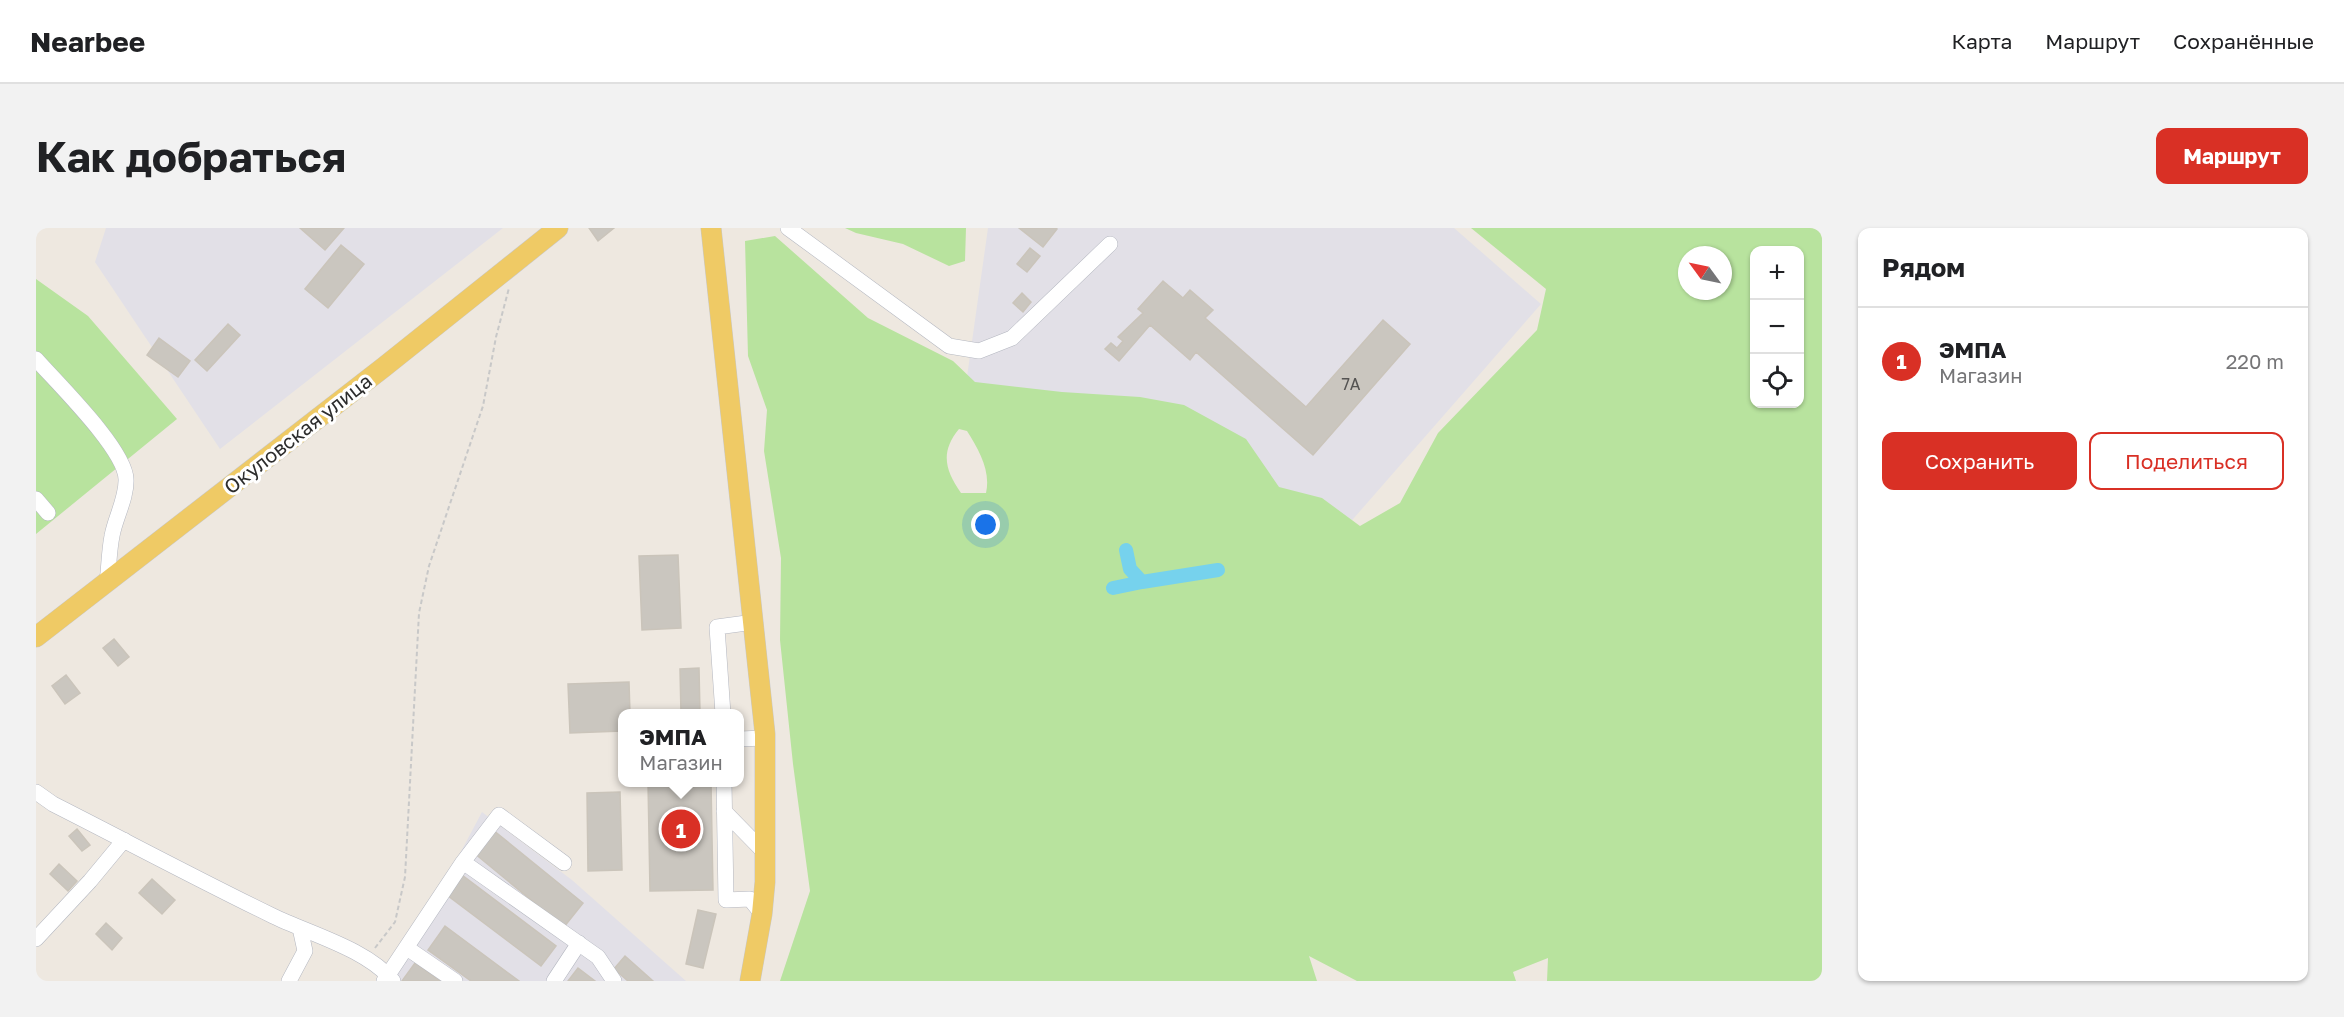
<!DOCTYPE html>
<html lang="ru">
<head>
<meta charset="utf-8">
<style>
	body { margin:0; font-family:"Golos Text",sans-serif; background:#f2f2f2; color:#202124 }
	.controls { position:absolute; right:18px; top:18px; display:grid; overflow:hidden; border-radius:12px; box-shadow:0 2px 4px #0004 }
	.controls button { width:54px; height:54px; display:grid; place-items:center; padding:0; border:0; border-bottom:2px solid #e0e0e0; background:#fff; color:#202124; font:30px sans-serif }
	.compass { position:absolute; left:1642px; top:18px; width:54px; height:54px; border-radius:50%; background:#fff; box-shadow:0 2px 4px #0004; rotate:303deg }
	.you { position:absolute; left:950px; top:297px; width:21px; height:21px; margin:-15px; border:4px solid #fff; border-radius:50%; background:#1a73e8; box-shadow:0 0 0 9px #1a73e833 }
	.badge { display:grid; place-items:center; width:39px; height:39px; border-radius:50%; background:#d93025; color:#fff; font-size:20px; font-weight:700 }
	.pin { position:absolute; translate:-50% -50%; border:3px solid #fff; box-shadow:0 2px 6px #0006 }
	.popup { position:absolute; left:582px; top:481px; width:126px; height:78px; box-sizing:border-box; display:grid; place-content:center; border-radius:12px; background:#fff; filter:drop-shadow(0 2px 4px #0005); font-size:20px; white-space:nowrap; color:#757577 }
	.popup b { font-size:22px; color:#202124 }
	.popup::after { content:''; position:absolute; left:50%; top:100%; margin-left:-12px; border:12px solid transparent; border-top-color:#fff }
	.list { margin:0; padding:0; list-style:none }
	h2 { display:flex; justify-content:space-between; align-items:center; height:78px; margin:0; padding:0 24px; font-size:26px }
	h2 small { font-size:20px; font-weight:400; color:#757577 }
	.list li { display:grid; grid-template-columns:39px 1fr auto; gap:18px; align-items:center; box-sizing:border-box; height:108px; padding:0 24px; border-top:2px solid #e0e0e0 }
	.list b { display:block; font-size:22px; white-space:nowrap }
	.list p { margin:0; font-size:20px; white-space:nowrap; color:#757577 }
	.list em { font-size:20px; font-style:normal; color:#757577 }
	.actions { display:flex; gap:12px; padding:18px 24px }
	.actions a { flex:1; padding:14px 0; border:2px solid #d93025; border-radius:12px; text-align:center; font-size:21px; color:#d93025 }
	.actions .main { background:#d93025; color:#fff }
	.icon { flex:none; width:33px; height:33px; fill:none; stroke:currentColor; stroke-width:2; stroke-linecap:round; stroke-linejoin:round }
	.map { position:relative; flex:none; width:1786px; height:753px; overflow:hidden; border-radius:12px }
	header { display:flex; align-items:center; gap:36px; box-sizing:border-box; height:84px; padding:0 30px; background:#fff; border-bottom:2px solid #e0e0e0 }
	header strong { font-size:28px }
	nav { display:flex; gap:33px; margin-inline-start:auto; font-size:21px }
	.intro { display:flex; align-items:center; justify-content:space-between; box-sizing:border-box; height:144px; padding:0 36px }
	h1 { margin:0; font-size:42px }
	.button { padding:15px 27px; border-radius:12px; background:#d93025; color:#fff; font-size:21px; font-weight:700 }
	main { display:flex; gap:36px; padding:0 36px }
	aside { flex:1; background:#fff; border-radius:12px; box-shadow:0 2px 4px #0004 }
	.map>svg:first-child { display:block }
	.industrial { fill:#e2e0e7 }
	.green { fill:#b8e39e; fill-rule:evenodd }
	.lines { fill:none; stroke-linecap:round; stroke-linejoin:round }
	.canal { stroke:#76d2ed; stroke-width:14 }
	.building { fill:#cac6bf; stroke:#cac4ba; stroke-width:1.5 }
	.minor-casing { stroke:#b4b7c0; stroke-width:16 }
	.major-casing { stroke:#c8c8c8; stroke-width:21 }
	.path { stroke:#c8c8c8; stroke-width:2; stroke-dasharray:4.5 3; stroke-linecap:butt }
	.minor { stroke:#fff; stroke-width:15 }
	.major { stroke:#efca65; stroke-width:20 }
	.labels { text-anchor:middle; stroke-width:6; stroke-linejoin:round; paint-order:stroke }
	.number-label { font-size:16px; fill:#545352 }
	.street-label { font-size:20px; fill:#2d2d2d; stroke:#fff }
</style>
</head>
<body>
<header>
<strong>Nearbee</strong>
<nav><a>Карта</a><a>Маршрут</a><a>Сохранённые</a></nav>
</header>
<div class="intro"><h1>Как добраться</h1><a class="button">Маршрут</a></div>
<main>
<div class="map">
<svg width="1786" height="753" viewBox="0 0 1786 753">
	<rect width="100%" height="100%" fill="#eee8e0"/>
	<path class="industrial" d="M70,0H467L184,221L59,34Z
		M952,0H1418L1505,76L1221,401L929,163Z
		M446,584L536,652L650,753H356Z"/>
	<path class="green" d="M809,0H930L929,33L913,38L867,16L820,5Z
		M1435,0H1786V753H1511L1512,730L1477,744L1480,753H1321L1273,728L1281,753H744L774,663L757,536L744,412L745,330L728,223L731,182L712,128L709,13L739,8L832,90L917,133L939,154L1026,164L1104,169L1148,177L1210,211L1243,259L1286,270L1324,298L1364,275L1402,205L1501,102L1510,61ZM1764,22V176H1718V22ZM1651,27H1687V63H1651ZM923,201L931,203C943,222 955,243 950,265H925C909,242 904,224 923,201Z
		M0,51L52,88L141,191L0,306Z"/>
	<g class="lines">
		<path class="canal" d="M1090,322L1094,341L1106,354L1182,342
			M1077,360L1106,354"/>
	</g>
	<path class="building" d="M264,0H308L289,22Z
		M553,0H578L562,13Z
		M983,0H1019L1021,1L1007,19Z
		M305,17L328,36L292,80L269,61Z
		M994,20L1004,28L991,44L981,36Z
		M1127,53L1147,70L1154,62L1177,82L1169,90L1270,179L1347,92L1374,116L1277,227L1160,124L1154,132L1114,97L1083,133L1069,121L1075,115L1081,120L1087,113L1082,109L1107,85L1102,81Z
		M986,65L995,74L987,84L977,75Z
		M192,96L204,107L171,143L159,132Z
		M123,110L154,133L142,149L111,127Z
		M642,327L645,400L606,402L603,328Z
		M78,411L93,429L82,438L67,420Z
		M663,440L664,486H645L644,441Z
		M30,447L44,465L29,476L16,458Z
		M593,454L594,486H586V503L534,505L532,456Z
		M612,554H675L677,662L614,663Z
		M584,564L586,642L552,643L551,565Z
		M41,601L54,617L46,623L33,608Z
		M457,602L547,675L528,699L438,625Z
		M23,636L41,653L32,663L14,646Z
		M426,647L520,718L505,738L411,667Z
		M116,651L139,672L126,686L103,665Z
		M662,682L680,686L667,740L650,736Z
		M70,695L86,710L76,722L60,706Z
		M409,698L483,753H435L392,722Z
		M589,728L617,753H592L578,741Z
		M379,735L404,753H366Z
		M542,740L559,753H532Z"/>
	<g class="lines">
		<g class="minor-casing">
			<path id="minor" d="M752,0L913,118L943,123L976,110L1074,16
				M0,131C21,155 89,221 90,251C91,270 79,290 76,308C73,323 73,339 71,354
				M0,271L12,285
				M687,486L681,399L718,394
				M704,511L728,510
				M688,554L690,672L714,671L726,686
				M0,564L17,576C90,613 163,652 237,688C274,706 331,721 357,753
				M688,583L731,627
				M427,634L463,587L528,635
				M0,711L54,653L88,612
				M371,720L419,753
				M253,753L269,723L264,700
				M348,753L427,634L562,729L578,753
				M518,753L543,715"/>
		</g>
		<g class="major-casing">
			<path id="major" d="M675,0L729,506V654L726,686L714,753
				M0,409L348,139L522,0"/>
		</g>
		<path class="path" d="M339,720L359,694L369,649L383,385L393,338L447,178L460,109L473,60"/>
		<use href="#minor" class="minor"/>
		<use href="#major" class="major"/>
	</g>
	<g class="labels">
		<g class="number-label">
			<text x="1315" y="162">7А</text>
		</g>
		<g class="street-label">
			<text transform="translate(262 206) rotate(-38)" y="7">Окуловская улица</text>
		</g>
	</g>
</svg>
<div class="controls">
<button>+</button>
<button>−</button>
<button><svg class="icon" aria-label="locate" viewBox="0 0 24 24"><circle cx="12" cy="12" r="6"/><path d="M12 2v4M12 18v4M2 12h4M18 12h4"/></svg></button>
</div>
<svg class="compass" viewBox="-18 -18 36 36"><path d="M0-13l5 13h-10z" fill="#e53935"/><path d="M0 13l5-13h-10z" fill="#757577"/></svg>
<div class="you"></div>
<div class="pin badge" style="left:645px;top:601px">1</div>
<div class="popup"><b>ЭМПА</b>Магазин</div>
</div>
<aside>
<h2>Рядом<small></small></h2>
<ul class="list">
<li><span class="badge">1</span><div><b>ЭМПА</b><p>Магазин</p></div><em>220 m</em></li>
</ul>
<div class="actions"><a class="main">Сохранить</a><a>Поделиться</a></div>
</aside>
</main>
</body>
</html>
